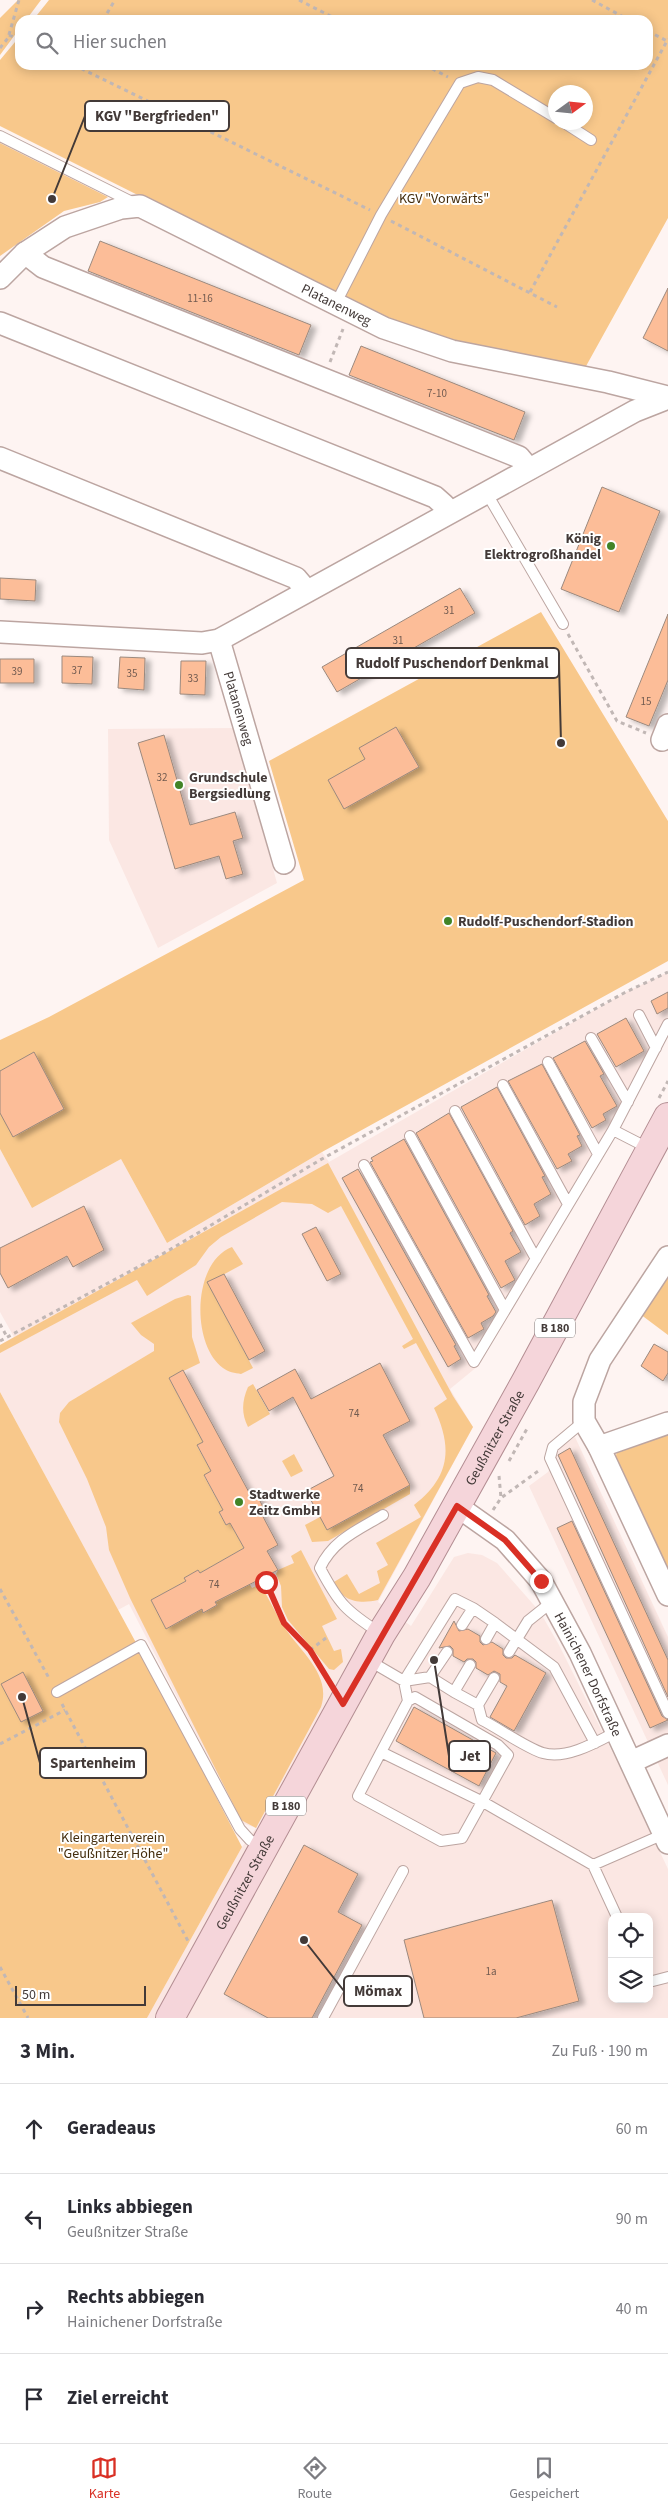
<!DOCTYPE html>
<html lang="de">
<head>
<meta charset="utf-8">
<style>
	body { margin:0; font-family:"Source Sans 3",sans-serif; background:#f7f7f7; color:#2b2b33 }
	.controls { position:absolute; right:15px; bottom:15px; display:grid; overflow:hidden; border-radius:10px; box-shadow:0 2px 12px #0003 }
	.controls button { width:45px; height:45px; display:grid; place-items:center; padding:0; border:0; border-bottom:1px solid #e1e1e2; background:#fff; color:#2b2b33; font:25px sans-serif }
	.compass { position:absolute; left:548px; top:85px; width:45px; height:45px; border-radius:50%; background:#fff; box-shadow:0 2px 12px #0003; rotate:75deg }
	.scale { position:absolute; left:15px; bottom:12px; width:131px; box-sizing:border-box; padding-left:5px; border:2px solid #433a38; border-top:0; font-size:14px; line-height:18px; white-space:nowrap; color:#433a38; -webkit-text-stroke:4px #fff; paint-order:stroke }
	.stop { position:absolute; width:15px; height:15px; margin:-11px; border:4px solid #d93025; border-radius:50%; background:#fff }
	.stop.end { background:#d93025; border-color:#fff; box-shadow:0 1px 5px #0008 }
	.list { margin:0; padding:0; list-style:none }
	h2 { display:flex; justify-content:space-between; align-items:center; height:65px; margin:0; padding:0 20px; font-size:21px }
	h2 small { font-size:16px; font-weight:400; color:#7c7c81 }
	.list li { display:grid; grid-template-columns:32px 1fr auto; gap:15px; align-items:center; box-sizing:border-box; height:90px; padding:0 20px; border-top:1px solid #e1e1e2 }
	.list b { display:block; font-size:19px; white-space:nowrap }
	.list p { margin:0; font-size:16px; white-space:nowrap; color:#7c7c81 }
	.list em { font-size:16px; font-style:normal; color:#7c7c81 }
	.icon { flex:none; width:28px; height:28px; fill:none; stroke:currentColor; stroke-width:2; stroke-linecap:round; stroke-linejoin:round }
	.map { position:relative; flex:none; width:668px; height:2018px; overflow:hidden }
	.search { position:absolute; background:#fff; box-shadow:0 2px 12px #0003; left:15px; right:15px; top:15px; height:55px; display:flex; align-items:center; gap:12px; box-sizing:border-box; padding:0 18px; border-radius:15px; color:#7c7c81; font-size:19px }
	.sheet { height:425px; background:#fff }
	nav { display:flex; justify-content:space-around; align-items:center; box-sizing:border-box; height:70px; border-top:1px solid #e1e1e2; background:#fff; font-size:14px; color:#7c7c81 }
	nav a { display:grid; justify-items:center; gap:2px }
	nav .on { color:#d93025 }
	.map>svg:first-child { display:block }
	.built { fill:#fbe7e3; fill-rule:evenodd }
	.green { fill:#f8c88b; fill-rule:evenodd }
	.building { fill:#fcbd98; stroke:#9b897e; filter:url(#shadow) }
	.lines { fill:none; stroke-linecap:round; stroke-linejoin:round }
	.lane-casing { stroke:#bca5a1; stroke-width:12 }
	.street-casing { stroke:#bca5a1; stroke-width:24 }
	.primary-casing { stroke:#b38d92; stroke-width:30 }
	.path { stroke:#c1b7b5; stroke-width:3; stroke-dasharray:4 4; stroke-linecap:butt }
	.lane { stroke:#fff; stroke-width:10 }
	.street { stroke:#fff; stroke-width:21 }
	.primary { stroke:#f5d5da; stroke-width:28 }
	.route { stroke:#d93025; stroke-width:6 }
	.poi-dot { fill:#428427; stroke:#fff; stroke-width:2 }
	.labels { text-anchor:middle; stroke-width:4; stroke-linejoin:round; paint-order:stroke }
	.number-label { font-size:11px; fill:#715b50 }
	.shield { fill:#fff; stroke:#7b7574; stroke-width:1 }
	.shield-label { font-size:12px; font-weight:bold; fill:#433a38 }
	.park-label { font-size:14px; fill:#432c0c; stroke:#fff }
	.street-label { font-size:14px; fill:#433a38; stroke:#fff }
	.poi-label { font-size:14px; font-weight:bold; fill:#433a38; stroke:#fff; text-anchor:start }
	.leader { fill:none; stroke:#433a38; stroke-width:2 }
	.callout-dot { fill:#433a38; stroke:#fff; stroke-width:2 }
	.callout { fill:#fff; stroke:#433a38; stroke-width:2 }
	.callout-label { font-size:15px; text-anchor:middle; font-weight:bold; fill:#433a38 }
</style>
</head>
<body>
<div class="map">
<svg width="668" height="2018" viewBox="0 0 668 2018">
	<defs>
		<filter id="shadow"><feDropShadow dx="5.5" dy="3" stdDeviation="2.5" flood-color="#0004"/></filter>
	</defs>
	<rect width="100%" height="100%" fill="#fef4f2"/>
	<path class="built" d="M234,728L277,883L158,948L109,840L108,729Z
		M668,972V1035L617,1131L509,1315L478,1366L450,1389L473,1427L378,1602L411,1626L454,1557L468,1553L482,1555L497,1563L540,1612L559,1645L622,1771L668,1869V2018H147L242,1847L256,1828L242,1823L129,1604L118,1610L0,1392V1345L14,1337L0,1312V1149L32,1208L121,1159L167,1243L322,1152L329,1162L624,993ZM612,1917H649V1999H612Z
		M575,1437L668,1637V1785L529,1486L548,1472L559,1449Z"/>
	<path class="green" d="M18,0H41L26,20H20V28L0,55V18Z
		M49,0H668V218L585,368L458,343L379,316L0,126V60L20,36V65H648V20H33ZM556,92H586V122H556Z
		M0,143L108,197L100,202L64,211L0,256Z
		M541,612L668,821V961L322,1152L167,1243L121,1159L32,1208L0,1149V1040L49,1017L304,880L269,761Z
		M328,1163L453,1396L473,1427L378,1600C360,1604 341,1602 334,1582L347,1574L359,1594L380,1583L377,1571L388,1565L376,1543L421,1517L414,1505C450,1477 453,1448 434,1408L447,1399L416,1343L404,1349L402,1346L413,1339L341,1206L328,1213L312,1204L282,1202L221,1237L209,1247L196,1265L147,1296L137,1280L0,1353V1345Z
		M232,1247L243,1264L208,1283L253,1368L241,1374C235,1373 228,1372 223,1368C191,1345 192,1262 232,1247Z
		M668,1271V1335L640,1314Z
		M188,1295L191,1296L192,1337L200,1363L169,1378L203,1442L197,1446L211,1471L204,1476L223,1510L219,1513L226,1525L230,1523L244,1548L200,1573L198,1570L184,1578L186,1581L151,1600L166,1629L202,1609L203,1612L217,1605L215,1602L249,1583L252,1588L260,1584C268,1597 275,1612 283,1625C299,1651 332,1674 321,1707L256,1828L241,1820L130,1598L109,1550L106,1527L87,1479L59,1422L60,1413L69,1402L154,1351V1344L141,1335L131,1323L175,1299Z
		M253,1384L270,1414L248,1427C241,1413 242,1401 248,1387Z
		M0,1392L147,1663L242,1847L147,2018H0Z
		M668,1429V1577L615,1460L617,1451Z
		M294,1454L303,1471L291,1477L282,1461Z
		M410,1485V1494L328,1541L312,1542L305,1525L320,1517L327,1530Z
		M301,1550L337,1619L322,1626L334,1651L341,1649L343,1662L334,1670L329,1669L288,1620L282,1607L281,1586L276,1574L278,1570L294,1563L291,1556Z"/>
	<path class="building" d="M100,241L311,325L299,355L88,271Z
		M668,288V351L643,338Z
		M361,346L525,412L514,440L349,375Z
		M602,487L660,511L619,612L561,589Z
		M0,578L36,580L35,601L0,599Z
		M460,588L475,613L337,692L322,667Z
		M668,614V680L649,726L626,717Z
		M62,656L93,657L92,684L62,683Z
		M120,657L145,658L144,690L118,688Z
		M0,659H34V683H0Z
		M181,661H206L205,695L180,694Z
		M396,727L419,767L344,809L328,780L365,759L359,748Z
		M164,735L190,825L235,812L243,838L233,841L243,874L226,879L219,856L175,869L138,743Z
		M668,992V1008L657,1014L651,1001Z
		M626,1018L644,1051L616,1067L597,1034Z
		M585,1041L604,1074L600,1076L617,1106L603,1114L606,1120L592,1128L553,1058Z
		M34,1052L64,1109L13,1137L0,1113V1071Z
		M542,1064L580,1135L577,1136L582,1146L568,1154L572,1161L557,1169L508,1081Z
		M497,1087L545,1176L542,1177L551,1194L534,1204L540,1216L525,1225L461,1107Z
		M449,1113L513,1231L510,1233L521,1252L505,1261L515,1280L501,1288L416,1133Z
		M404,1139L489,1295L487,1296L496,1312L493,1316L481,1323L484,1329L468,1338L370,1162L373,1161L371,1158Z
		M358,1169L456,1345L454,1346L461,1359L448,1367L342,1178Z
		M84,1206L104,1250L73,1267L67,1256L8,1288L0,1273V1248Z
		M316,1227L341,1274L327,1281L302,1234Z
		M224,1274L265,1351L249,1360L207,1282Z
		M654,1344L668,1352V1373L663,1381L641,1366Z
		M380,1363L410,1421L383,1435L410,1485L327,1530L306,1491L334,1476L293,1397L269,1411L257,1390L295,1369L311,1399Z
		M183,1370L251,1496L256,1493L264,1509L260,1511L278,1545L267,1551L278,1570L215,1602L217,1605L203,1613L202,1609L166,1629L151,1600L186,1581L184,1578L198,1570L200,1573L244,1548L230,1523L226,1525L219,1512L223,1510L204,1475L211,1471L197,1445L203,1442L169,1378Z
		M570,1448L668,1660V1697L558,1455Z
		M572,1521L662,1716L668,1720L650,1728L557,1528Z
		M454,1621L459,1631L468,1629L480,1636V1642L483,1645L492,1642L503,1649V1655L506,1658H512L515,1655L546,1673L514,1731L490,1717L507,1686L500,1682V1674L494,1671L488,1675L476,1668V1662L473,1659H467L464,1662L453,1656V1649L450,1646L439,1648Z
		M23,1672L43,1711L21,1722L1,1684Z
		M414,1707L496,1753L479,1786L396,1741Z
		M304,1845L358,1874L338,1912L362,1925L312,2018H268L224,1994Z
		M552,1900L579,2001L516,2018H424L404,1940Z"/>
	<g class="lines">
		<g class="lane-casing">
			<path id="lane" d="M563,122L591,140
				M0,136L134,203
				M335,305L381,215L460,83L478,77L493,80L556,118
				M486,492L563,624
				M639,1015L656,1048
				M591,1038L628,1102
				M548,1062L598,1154
				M503,1085L568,1204
				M455,1111L536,1259
				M613,1130L650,1149
				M410,1136L505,1310
				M364,1165L474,1362L613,1130L668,1024
				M584,1421L553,1447L550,1458L668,1713
				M495,1623L554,1667L595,1743
				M462,1625L473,1608L495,1623L486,1639
				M380,1633C346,1611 339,1604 320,1568C333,1540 358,1530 383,1515
				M447,1652L430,1677L404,1681L455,1599L473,1608
				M509,1652L528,1621L553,1601
				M368,1660L404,1681L408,1701L381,1752
				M470,1665L454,1692L478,1705L494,1678
				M430,1677L454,1692
				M57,1692L141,1645L240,1829L250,1840L263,1848
				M408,1701L415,1697L498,1745L508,1755L462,1838L441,1841L358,1796L381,1752L483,1802L593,1865L664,1834
				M478,1705L482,1720C498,1728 528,1749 543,1753C566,1760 597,1742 616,1732
				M593,1865L617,1917
				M649,1982L668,1977
				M323,2018L403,1871"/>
		</g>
		<g class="street-casing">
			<g id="street">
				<path d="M25,253L43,267L519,457L529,469"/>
				<path id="s1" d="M0,278L25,253L65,227L121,208L140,206L384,328L452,351L608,382L668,397"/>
				<path d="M0,323L435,497L444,505L448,512"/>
				<path d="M0,458L296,578L307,591"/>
				<path d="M0,632L202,643L219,640L635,411L668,398"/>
				<path id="s2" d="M219,640L284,863"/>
				<path d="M662,740L668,725"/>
				<path d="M668,1257L600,1360L584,1402V1421L599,1447L668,1595"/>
				<path d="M599,1447L668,1423"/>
				<path id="s3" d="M457,1506L505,1540L541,1581L580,1653L668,1843"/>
				<path d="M631,1762L668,1745"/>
			</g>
		</g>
		<g class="primary-casing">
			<g id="primary">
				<path id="s4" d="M170,2018L381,1634L417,1577L526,1381L668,1117"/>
			</g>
		</g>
		<path class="path" d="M299,0L338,20
			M592,0L629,20
			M103,20L115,0
			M648,31L667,41
			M9,35L20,40
			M0,48L8,38L19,0
			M74,65L370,210
			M425,65L448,77
			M391,221L557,307
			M530,292L668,39
			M330,362L343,329
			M568,634L617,721L646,733
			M659,1098L668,1081
			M0,1324L7,1337
			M0,1341L166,1252L320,1160L624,993L668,972
			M509,1461L528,1427
			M499,1476L501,1498
			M493,1510L501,1498L541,1469
			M266,1582L284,1623L310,1650L329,1682
			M0,1589L50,1680
			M310,1650L326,1638
			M62,1704L188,1941
			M0,1744L65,1710
			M0,1967L28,2018"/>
		<use href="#lane" class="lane"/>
		<use href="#street" class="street"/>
		<use href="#primary" class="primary"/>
	</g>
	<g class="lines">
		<path class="route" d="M266,1582L284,1623L310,1650L343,1704L457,1506L505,1540L541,1581"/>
	</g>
	<g class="poi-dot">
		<circle cx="611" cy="546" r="5"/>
		<circle cx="179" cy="785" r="5"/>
		<circle cx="448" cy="921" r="5"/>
		<circle cx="239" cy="1502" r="5"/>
	</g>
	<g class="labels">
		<g class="number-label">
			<text x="200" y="302">11-16</text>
			<text x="437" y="397">7-10</text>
			<text x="449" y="614">31</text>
			<text x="398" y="644">31</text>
			<text x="77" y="674">37</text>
			<text x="17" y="675">39</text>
			<text x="132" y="677">35</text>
			<text x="193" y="682">33</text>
			<text x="646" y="705">15</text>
			<text x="162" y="781">32</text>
			<text x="354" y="1417">74</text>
			<text x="358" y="1492">74</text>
			<text x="214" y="1588">74</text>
			<text x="491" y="1975">1a</text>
		</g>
		<g class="shield">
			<rect x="535" y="1318.5" width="40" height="19" rx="4"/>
			<rect x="266" y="1796.5" width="40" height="19" rx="4"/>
		</g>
		<g class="shield-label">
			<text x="555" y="1332">B 180</text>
			<text x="286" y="1810">B 180</text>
		</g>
		<g class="park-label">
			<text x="444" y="203">KGV "Vorwärts"</text>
			<text x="113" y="1842">Kleingartenverein<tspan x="113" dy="16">"Geußnitzer Höhe"</tspan></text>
		</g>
		<g class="street-label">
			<text dy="5" stroke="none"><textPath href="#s1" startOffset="381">Platanenweg</textPath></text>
			<text dy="5" stroke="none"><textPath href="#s2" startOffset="71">Platanenweg</textPath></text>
			<text dy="5" stroke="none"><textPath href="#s4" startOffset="665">Geußnitzer Straße</textPath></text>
			<text dy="5" stroke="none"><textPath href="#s3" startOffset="218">Hainichener Dorfstraße</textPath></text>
			<text dy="5" stroke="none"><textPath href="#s4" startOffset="155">Geußnitzer Straße</textPath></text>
		</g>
		<g class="poi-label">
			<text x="601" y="543" text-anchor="end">König<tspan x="601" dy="16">Elektrogroßhandel</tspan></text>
			<text x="189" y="782">Grundschule<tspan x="189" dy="16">Bergsiedlung</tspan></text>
			<text x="458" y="926">Rudolf-Puschendorf-Stadion</text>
			<text x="249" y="1499">Stadtwerke<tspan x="249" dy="16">Zeitz GmbH</tspan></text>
		</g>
	</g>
	<path class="leader" d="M52 199L85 116M561 743L559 663M434 1660L449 1756M22 1697L40 1763M304 1940L344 1991"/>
	<g class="callout-dot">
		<circle cx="52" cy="199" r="5"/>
		<circle cx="561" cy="743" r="5"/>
		<circle cx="434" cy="1660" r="5"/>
		<circle cx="22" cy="1697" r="5"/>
		<circle cx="304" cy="1940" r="5"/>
	</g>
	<g class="callout">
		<rect x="85" y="101" width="144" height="30" rx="5"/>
		<rect x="346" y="648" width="213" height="30" rx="5"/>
		<rect x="449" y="1741" width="41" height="30" rx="5"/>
		<rect x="40" y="1748" width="106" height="30" rx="5"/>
		<rect x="344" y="1976" width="68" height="30" rx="5"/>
	</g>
	<g class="callout-label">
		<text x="157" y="121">KGV "Bergfrieden"</text>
		<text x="452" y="668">Rudolf Puschendorf Denkmal</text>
		<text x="470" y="1761">Jet</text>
		<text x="93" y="1768">Spartenheim</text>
		<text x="378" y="1996">Mömax</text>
	</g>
</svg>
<div class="controls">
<button><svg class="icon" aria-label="locate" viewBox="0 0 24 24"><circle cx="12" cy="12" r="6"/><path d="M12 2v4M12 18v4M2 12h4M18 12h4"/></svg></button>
<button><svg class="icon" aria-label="layers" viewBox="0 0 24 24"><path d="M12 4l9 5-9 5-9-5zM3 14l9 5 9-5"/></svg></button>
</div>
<svg class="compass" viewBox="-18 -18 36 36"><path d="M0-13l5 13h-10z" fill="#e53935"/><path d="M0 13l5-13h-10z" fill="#7c7c81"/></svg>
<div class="scale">50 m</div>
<div class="stop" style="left:266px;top:1582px"></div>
<div class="stop end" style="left:541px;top:1581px"></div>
<div class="search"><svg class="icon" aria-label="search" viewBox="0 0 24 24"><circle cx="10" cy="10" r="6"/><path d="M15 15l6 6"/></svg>Hier suchen</div>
</div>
<section class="sheet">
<h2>3 Min.<small>Zu Fuß · 190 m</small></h2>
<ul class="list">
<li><svg class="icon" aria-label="ahead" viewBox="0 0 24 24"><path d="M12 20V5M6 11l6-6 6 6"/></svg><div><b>Geradeaus</b></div><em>60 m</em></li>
<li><svg class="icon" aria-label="left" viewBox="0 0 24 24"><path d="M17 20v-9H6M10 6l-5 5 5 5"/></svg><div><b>Links abbiegen</b><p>Geußnitzer Straße</p></div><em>90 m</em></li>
<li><svg class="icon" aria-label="right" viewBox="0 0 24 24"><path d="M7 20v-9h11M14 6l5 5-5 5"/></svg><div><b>Rechts abbiegen</b><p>Hainichener Dorfstraße</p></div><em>40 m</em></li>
<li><svg class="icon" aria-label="arrive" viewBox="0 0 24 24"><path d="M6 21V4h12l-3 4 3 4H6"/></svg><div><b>Ziel erreicht</b></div></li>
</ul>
</section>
<nav>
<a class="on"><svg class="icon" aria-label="map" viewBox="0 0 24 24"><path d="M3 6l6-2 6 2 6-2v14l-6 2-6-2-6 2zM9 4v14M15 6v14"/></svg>Karte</a>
<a><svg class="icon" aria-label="directions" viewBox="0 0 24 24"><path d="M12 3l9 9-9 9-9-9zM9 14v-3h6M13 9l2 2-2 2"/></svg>Route</a>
<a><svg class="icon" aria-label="saved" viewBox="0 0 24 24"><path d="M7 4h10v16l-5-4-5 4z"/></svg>Gespeichert</a>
</nav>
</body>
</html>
